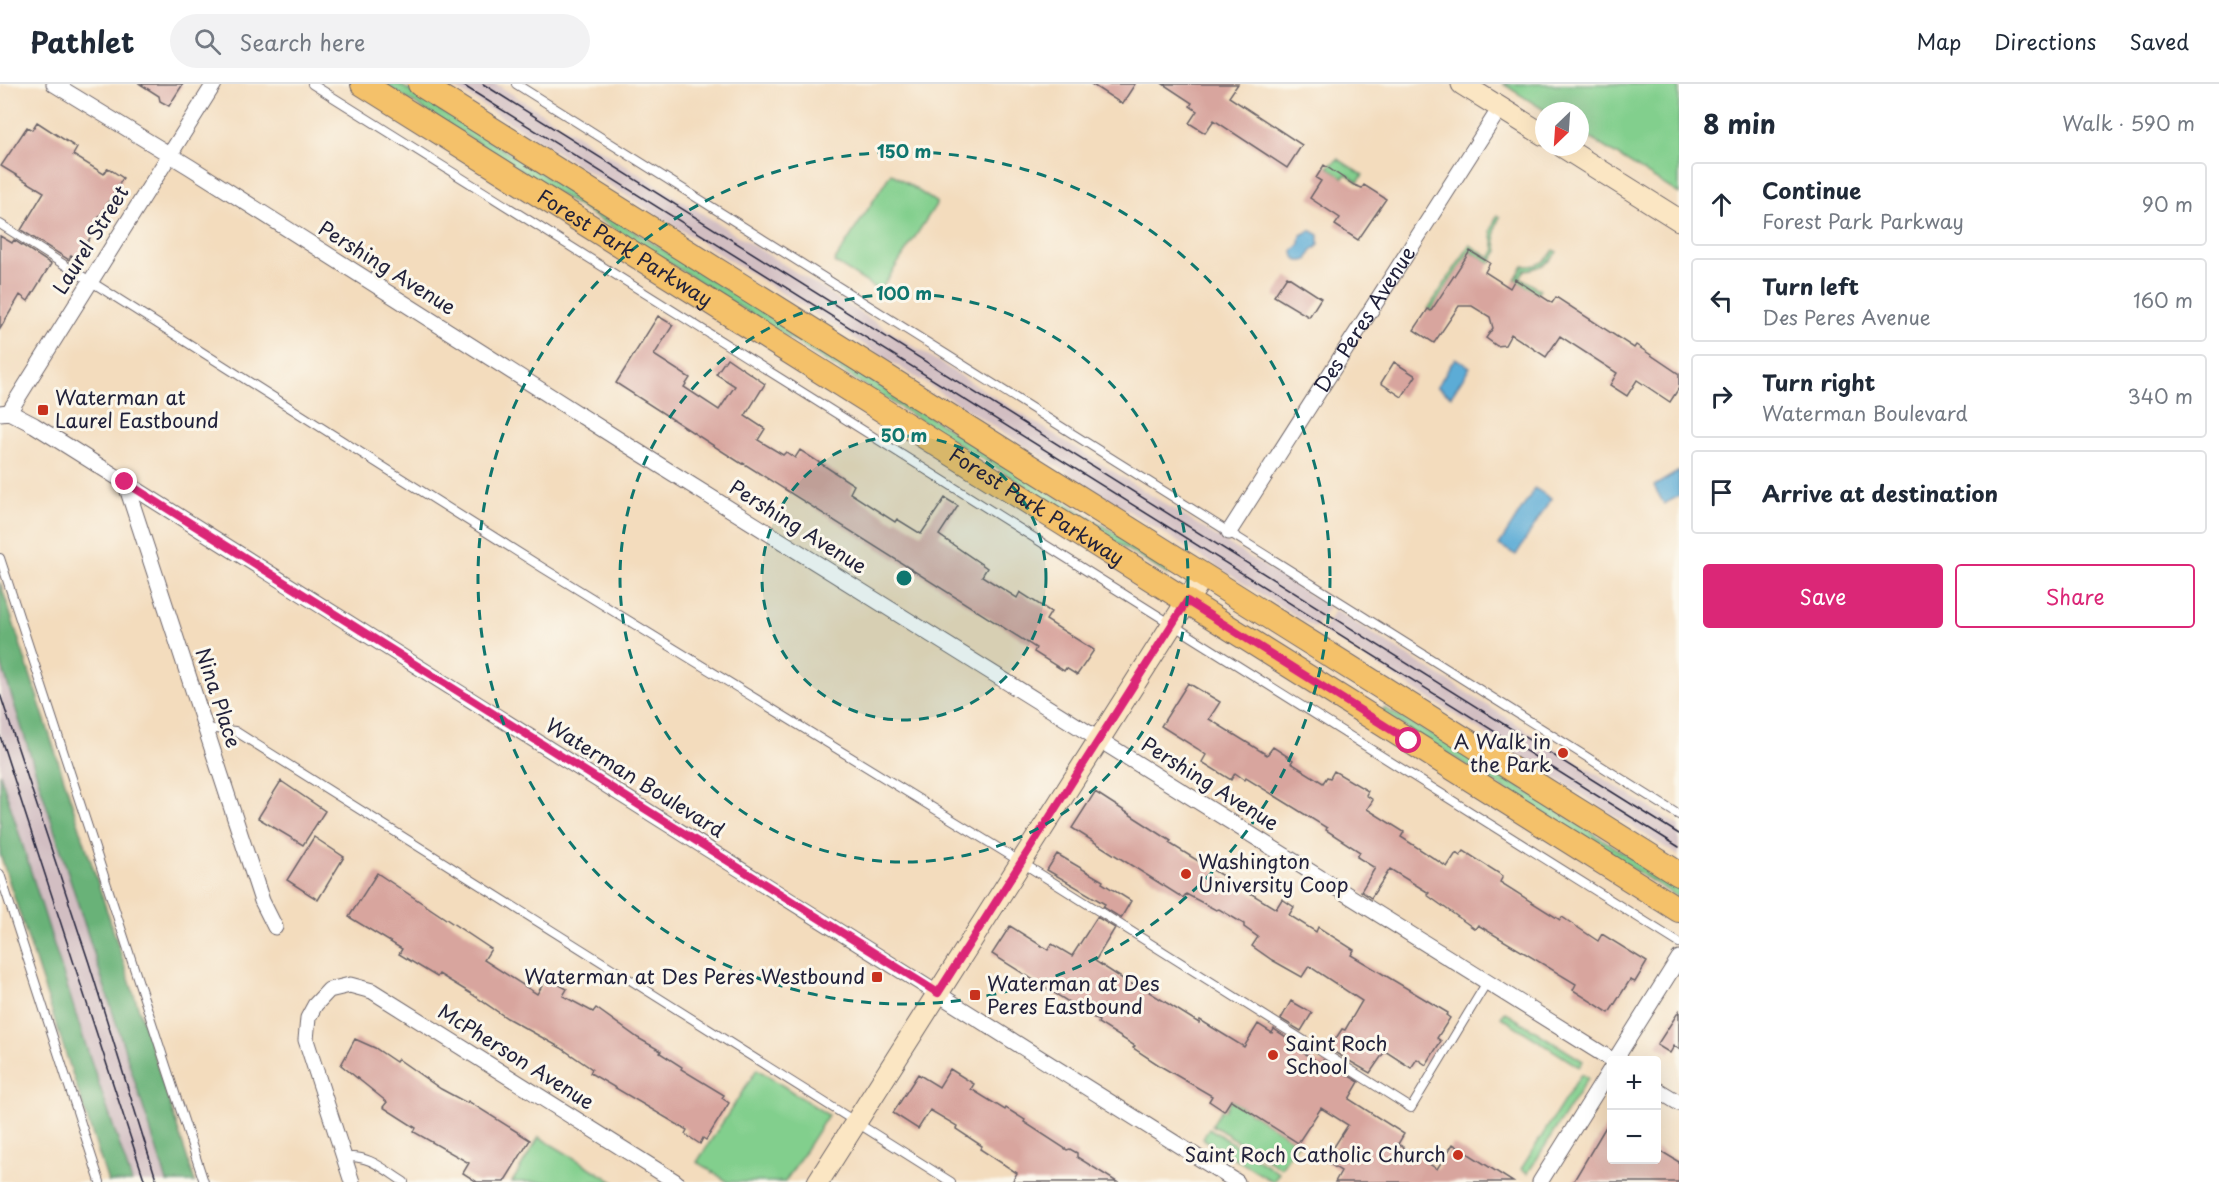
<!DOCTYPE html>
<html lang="en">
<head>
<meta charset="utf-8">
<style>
	body { margin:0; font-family:"Playpen Sans",sans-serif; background:#f2f2f3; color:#1f2937 }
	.controls { position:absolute; right:18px; bottom:18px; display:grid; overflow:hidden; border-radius:6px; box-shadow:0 6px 24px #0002 }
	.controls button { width:54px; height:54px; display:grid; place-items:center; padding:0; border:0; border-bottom:2px solid #e0e1e3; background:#fff; color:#1f2937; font:30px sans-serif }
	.compass { position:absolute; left:1535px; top:18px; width:54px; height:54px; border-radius:50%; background:#fff; box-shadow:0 6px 24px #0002; rotate:205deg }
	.stop { position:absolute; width:18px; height:18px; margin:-14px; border:4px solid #db2777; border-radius:50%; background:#fff }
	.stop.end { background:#db2777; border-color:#fff; box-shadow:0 2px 6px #0008 }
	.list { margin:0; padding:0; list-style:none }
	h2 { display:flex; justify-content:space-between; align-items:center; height:78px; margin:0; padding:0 24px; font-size:26px }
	h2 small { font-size:20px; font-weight:400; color:#747a83 }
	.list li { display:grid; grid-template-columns:39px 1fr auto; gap:18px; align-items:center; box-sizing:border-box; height:84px; margin:0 12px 12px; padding:0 12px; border:2px solid #e0e1e3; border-radius:6px }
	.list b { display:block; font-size:22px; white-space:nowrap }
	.list p { margin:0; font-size:20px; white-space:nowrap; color:#747a83 }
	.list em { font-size:20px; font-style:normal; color:#747a83 }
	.actions { display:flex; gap:12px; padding:18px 24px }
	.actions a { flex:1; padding:14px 0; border:2px solid #db2777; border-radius:6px; text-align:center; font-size:21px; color:#db2777 }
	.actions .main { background:#db2777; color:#fff }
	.icon { flex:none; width:33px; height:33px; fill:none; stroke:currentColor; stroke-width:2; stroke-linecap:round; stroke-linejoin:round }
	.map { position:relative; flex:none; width:1679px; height:1098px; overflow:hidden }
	header { display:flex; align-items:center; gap:36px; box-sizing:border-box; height:84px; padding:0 30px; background:#fff; border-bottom:2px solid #e0e1e3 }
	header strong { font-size:28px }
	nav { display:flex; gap:33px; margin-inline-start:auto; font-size:21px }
	.search { width:420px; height:54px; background:#f2f2f3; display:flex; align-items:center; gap:15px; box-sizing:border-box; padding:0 21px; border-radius:33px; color:#747a83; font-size:22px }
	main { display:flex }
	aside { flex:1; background:#fff }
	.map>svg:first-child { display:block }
	.industrial { fill:#d2bec2 }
	.green { fill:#82cf8d; stroke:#527864; stroke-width:1.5 }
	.forest { fill:#69b278; stroke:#466a5a; stroke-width:1.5 }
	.water { fill:#5cacd6; stroke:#3f6788; stroke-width:1.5 }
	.building { fill:#d8a59e }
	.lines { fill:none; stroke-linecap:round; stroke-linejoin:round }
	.lane-casing { stroke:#6b6368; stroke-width:10 }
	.street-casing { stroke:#6b6368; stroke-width:17 }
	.secondary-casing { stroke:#6b6368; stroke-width:23 }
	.primary-casing { stroke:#6b6368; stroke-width:26 }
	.lane { stroke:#fff; stroke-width:8 }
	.street { stroke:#fff; stroke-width:15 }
	.secondary { stroke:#fbe6c3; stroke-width:21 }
	.primary { stroke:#f4c16a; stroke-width:24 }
	.tram { stroke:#22223b; stroke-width:1.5 }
	.route { stroke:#db2777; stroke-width:8 }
	.ring { fill:none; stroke:#0f766e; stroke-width:3; stroke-dasharray:10 8 }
	.poi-dot { fill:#c8321e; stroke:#fbf7ec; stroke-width:2 }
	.labels { text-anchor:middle; stroke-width:6; stroke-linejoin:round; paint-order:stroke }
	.street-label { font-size:20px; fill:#22223b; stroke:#fbf7ec }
	.poi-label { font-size:20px; fill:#22223b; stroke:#fbf7ec; text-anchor:start }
	.centre { fill:#0f766e; stroke:#fbf7ec; stroke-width:3 }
	.ring-label { font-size:18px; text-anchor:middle; font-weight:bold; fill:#0f766e; stroke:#fbf7ec; stroke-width:6; stroke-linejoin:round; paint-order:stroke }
</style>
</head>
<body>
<header>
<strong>Pathlet</strong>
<div class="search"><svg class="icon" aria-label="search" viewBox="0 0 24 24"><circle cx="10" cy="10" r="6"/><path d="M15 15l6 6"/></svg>Search here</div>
<nav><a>Map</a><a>Directions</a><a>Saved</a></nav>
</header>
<main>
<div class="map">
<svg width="1679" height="1098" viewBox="0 0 1679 1098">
	<rect width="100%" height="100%" fill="#fbf7ec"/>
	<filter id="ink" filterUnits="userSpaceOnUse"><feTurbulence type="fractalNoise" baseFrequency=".0167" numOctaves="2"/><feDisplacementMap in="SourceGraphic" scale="12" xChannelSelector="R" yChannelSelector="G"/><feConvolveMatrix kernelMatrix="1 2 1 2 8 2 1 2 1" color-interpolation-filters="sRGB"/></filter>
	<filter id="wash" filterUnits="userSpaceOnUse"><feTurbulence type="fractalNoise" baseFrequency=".008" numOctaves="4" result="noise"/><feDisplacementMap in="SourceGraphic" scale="24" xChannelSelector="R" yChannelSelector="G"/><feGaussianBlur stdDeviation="1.35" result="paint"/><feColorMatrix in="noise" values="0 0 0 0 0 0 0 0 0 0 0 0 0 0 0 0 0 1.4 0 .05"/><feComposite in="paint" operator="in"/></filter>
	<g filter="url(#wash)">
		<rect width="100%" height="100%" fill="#f3dcbd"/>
		<path class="industrial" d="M449,0H496L1329,523L1315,544Z
			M1335,526L1679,742V772L1322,547Z
			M0,576L119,943L167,1098H132L83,953L0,689Z"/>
		<path class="green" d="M383,0H399L1166,481L1170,488L1168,491Z
			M1503,0H1679V110L1580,48V27H1546Z
			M1338,75L1363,91L1358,98L1346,90L1343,94L1328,83Z
			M891,89L937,119L880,207L834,178Z
			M1497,131L1500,133C1493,144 1494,155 1498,167L1490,179L1470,167L1431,227L1428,225L1470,161L1490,174L1495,166L1491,147Z
			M1554,166L1557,168C1548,180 1540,184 1525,186L1520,193L1540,206L1537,210L1515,195L1523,182C1537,183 1546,178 1554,166Z
			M1384,624L1465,668L1679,804V814L1381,628Z
			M1505,928L1583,977L1579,983L1501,933Z
			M757,985L828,1031L785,1098H728L697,1078Z
			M1581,990L1588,994L1528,1089L1521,1085Z
			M1231,1016L1298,1059L1281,1084L1212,1041L1222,1025L1225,1026Z
			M1209,1044L1279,1089L1273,1098L1203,1055Z
			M539,1053L614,1098H512Z"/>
		<path class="forest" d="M0,498L195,1098H167L0,576Z
			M0,689L83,953L132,1098H108L0,770Z"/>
		<path class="water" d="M1310,146L1319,151V161L1311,168L1307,176C1299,179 1293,176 1293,167L1300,160L1301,151Z
			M1455,274L1470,283L1451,312L1437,303Z
			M1679,387V412L1664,420L1654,402Z
			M1535,404L1551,415L1516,471L1499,461Z"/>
		<g id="blocks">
			<path class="building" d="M140,0H183L169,22L160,17L159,12Z
				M1091,0H1135L1122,20Z
				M1163,0H1238L1229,13L1302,61L1287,84L1214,36L1205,49L1189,39L1197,27L1190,22L1192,19Z
				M37,38L77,64L73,71L104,90L108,84L123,94L93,143L96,144L77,175L71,171L69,176L21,146L44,108L1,82L27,43L32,46Z
				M1324,81L1354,101L1362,104L1364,101L1386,115L1358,156L1335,141L1340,134L1310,114L1321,97L1316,94Z
				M0,152L12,159L14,156L51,180L28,217L20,211L0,245Z
				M1470,167L1490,179L1485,188L1510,204L1515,195L1552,219L1556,213L1634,264L1636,261L1679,290V304L1670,318L1637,296L1627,312L1610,301L1617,289L1560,252L1546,273L1511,250L1505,261L1497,262L1486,254L1493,244L1490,233L1472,222H1459L1434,259L1414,246L1428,225L1431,227Z
				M1287,192L1321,214L1309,233L1274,212Z
				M658,232L673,241L654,271L690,294L684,303L719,326L735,302L716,290L727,274L765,300L745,332L765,345L758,356L783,371L786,368L795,374L800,366L854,401L850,409L895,438L897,435L921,450L945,414L958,422L939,451L987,484L982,492L1017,514L1020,508L1051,528L1046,536L1094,566L1077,591L1066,584L1064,587L1034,568L1036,564L743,379L742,380L616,299Z
				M1394,278L1416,292L1402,313L1381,299Z
				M1188,599L1220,618L1209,635L1267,671L1273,663L1293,676L1291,679L1323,699L1327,693L1330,694L1334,687L1368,707L1366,711L1373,716L1367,725L1404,748L1401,753L1447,783L1456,769L1460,772L1464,767L1503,792L1500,798L1560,836L1562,833L1598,857L1602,850L1647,878L1635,898L1630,896L1609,929L1573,906L1576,900L1478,841L1475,845L1427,811L1429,809L1390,785L1371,814L1361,807L1375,784L1357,773L1360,768L1326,746L1327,744L1246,694L1245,696L1235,689L1231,696L1202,678L1206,671L1198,665L1161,642Z
				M281,697L325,727L303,761L258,734Z
				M1095,708L1171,757L1169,759L1276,825L1282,815L1294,823L1289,831L1316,848L1318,843L1354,866L1351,871L1448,929L1446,931L1450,934L1437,954L1441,957L1426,981L1417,975L1411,984L1385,967L1370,989L1329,965L1342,945L1345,946L1362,917L1309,882L1302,893L1272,876L1252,862L1258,853L1244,843V840L1219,825L1216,826L1186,810L1183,814L1072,744Z
				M314,753L344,773L318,816L287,796Z
				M1057,770L1103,797L1102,799L1131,817L1121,834L1103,823L1105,820L1047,786Z
				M377,789L491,865L484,876L537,910L547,894L567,905L563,912L593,928L596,924L638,954L661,967L660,969L682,983L681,985L724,1011L722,1014L729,1019L706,1056L703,1054L700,1060L685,1050L687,1046L590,989L592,985L561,964L507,934L470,909L439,890L437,893L399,870L402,865L349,833Z
				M1097,833L1115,844L1095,877L1123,895L1133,901L1136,897L1150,906L1149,908L1199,939L1200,936L1244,963L1258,940L1272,949L1274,945L1294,958L1292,961L1321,980L1323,976L1359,998L1349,1015L1404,1050L1398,1060L1437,1085L1453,1060L1513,1098H1335L1341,1087L1325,1077L1348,1041L1321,1024L1298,1059L1231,1016L1224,1027L1209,1017L1212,1012L1162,983L1133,964L1135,962L1098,939L1099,937L992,870L1010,842L1048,866L1052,860L1072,872Z
				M1291,917L1312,929L1301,947L1281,935Z
				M1679,927V965L1674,962L1670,969L1657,961Z
				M355,955L375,964L396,978L398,975L441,1005L467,1019L468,1017L530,1056L504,1098H477L463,1089L469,1079L414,1048L416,1044L383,1023L387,1018L341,981Z
				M950,985L974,1000L971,1005L1005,1026L1006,1024L1025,1036L1024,1038L1067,1066L1070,1065L1077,1069V1073L1117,1098H1012L1017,1089L980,1065L982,1062L956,1045L957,1042L930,1026L918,1045L893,1029L918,990L939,1003Z
				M1611,1034V1076H1656V1064L1679,1078V1098H1573Z"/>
		</g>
	</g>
	<g filter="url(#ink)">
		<use href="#blocks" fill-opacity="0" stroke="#6b6368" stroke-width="1.5"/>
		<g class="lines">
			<g class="lane-casing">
				<path id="lane" d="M312,0L1679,859
					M516,0L1679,731
					M0,140L543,484L1021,778L1411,1024L1487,898
					M0,474L204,1098
					M206,644L235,647L951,1098
					M0,790L100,1098
					M344,1074C367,1069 385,1086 404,1098"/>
			</g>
			<g class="street-casing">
				<g id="street">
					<path d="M54,0L190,83L621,357L1612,976"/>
					<path d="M9,328L214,0"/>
					<path d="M0,329L9,328L34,341L1237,1098"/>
					<path d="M125,398L262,817L275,843"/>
					<path id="s1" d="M1229,448L1500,24"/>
					<path d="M1615,976L1679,874"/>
					<path d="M1656,1005L1679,1019"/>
					<path d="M352,1098L306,956L308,934L315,921L329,906L350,901L372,907L676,1098"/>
					<path d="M1540,1098L1612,983"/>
				</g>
			</g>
			<g class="secondary-casing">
				<path id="secondary" d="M1462,0L1544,51
					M1563,63L1679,136
					M818,1098L1203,492"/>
			</g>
			<g class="primary-casing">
				<g id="primary">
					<path id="s2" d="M363,0L1679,826"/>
					<path d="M420,0L1679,790"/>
				</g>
			</g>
			<use href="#lane" class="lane"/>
			<use href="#street" class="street"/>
			<use href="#secondary" class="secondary"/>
			<use href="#primary" class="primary"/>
			<path class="tram" d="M461,0L1679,763
				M483,0L1679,750
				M0,610L89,879L157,1098
				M0,652L145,1098"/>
		</g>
	</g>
	<g class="lines" filter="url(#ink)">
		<path class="route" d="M125,398L938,909L1187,517L1409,657"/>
	</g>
	<circle cx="904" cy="494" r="142" fill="#0f766e" fill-opacity=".12"/>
	<g class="ring">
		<circle cx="904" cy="494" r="142"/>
		<circle cx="904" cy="494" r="284"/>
		<circle cx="904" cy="494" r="426"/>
	</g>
	<g class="poi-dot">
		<rect x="37" y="320" width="12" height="12" rx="3"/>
		<circle cx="1563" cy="669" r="6"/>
		<circle cx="1186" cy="790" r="6"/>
		<rect x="871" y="887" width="12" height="12" rx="3"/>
		<rect x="969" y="905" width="12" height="12" rx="3"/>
		<circle cx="1273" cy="971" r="6"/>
		<circle cx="1458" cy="1071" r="6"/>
	</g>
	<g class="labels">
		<g class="street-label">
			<text transform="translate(91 156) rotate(-58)" y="7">Laurel Street</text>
			<text dy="7" stroke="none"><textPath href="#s2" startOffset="309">Forest Park Parkway</textPath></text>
			<text transform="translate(387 184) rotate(32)" y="7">Pershing Avenue</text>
			<text dy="7" stroke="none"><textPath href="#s1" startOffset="252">Des Peres Avenue</textPath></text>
			<text dy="7" stroke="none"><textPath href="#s2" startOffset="795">Forest Park Parkway</textPath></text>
			<text transform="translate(798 443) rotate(32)" y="7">Pershing Avenue</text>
			<text transform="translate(218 614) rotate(72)" y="7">Nina Place</text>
			<text transform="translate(635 694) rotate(32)" y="7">Waterman Boulevard</text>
			<text transform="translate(1210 700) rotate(32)" y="7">Pershing Avenue</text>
			<text transform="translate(516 973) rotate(32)" y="7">McPherson Avenue</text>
		</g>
		<g class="poi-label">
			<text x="55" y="321">Waterman at<tspan x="55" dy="23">Laurel Eastbound</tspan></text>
			<text x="1551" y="665" text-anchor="end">A Walk in<tspan x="1551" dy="23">the Park</tspan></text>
			<text x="1198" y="785">Washington<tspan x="1198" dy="23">University Coop</tspan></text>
			<text x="865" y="900" text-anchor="end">Waterman at Des Peres Westbound</text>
			<text x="987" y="907">Waterman at Des<tspan x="987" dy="23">Peres Eastbound</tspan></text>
			<text x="1285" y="967">Saint Roch<tspan x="1285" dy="23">School</tspan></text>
			<text x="1446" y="1078" text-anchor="end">Saint Roch Catholic Church</text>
		</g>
	</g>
	<circle cx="904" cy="494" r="9" class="centre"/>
	<g class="ring-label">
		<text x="904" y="74">150 m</text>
		<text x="904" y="216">100 m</text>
		<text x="904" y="358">50 m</text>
	</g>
</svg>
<div class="controls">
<button>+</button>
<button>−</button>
</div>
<svg class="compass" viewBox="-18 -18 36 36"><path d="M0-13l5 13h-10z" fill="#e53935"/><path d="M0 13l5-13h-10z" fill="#747a83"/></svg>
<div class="stop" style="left:1409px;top:657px"></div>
<div class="stop end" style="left:125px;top:398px"></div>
</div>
<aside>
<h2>8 min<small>Walk · 590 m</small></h2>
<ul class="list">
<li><svg class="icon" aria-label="ahead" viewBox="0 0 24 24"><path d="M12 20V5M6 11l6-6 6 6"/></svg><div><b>Continue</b><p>Forest Park Parkway</p></div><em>90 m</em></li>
<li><svg class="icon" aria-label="left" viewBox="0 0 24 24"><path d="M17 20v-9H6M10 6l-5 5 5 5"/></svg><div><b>Turn left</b><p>Des Peres Avenue</p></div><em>160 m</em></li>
<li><svg class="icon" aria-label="right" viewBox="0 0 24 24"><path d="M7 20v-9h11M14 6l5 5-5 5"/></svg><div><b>Turn right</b><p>Waterman Boulevard</p></div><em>340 m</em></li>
<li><svg class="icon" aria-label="arrive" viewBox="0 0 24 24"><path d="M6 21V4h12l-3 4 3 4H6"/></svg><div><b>Arrive at destination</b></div></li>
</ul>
<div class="actions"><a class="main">Save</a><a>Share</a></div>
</aside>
</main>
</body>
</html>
